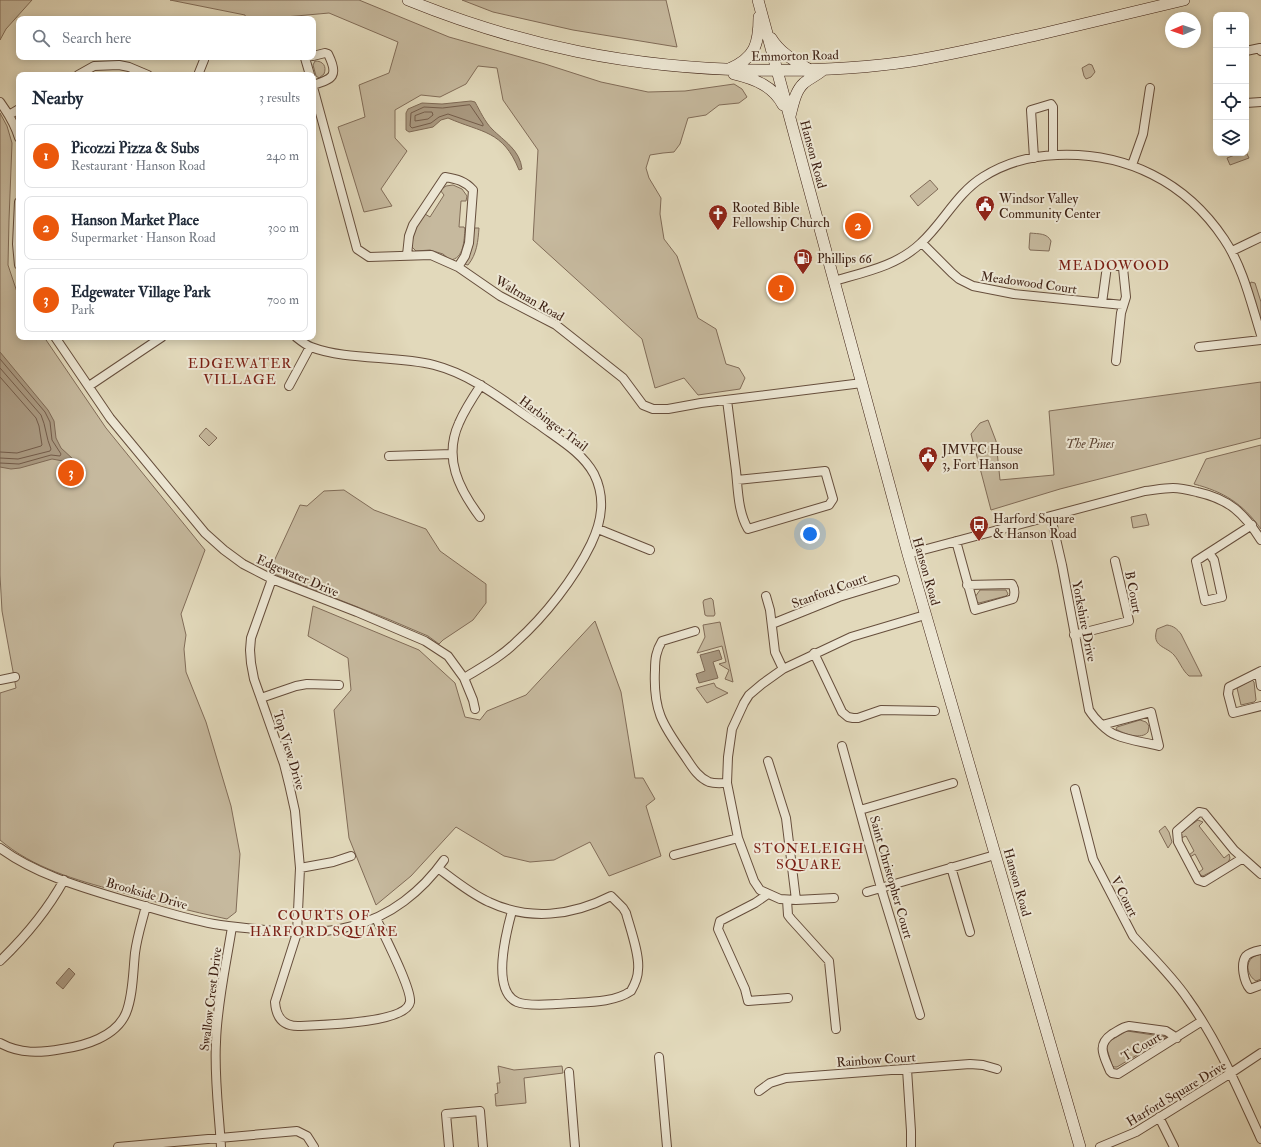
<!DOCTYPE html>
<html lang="en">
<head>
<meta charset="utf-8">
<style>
	body { margin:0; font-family:"IM FELL Double Pica",serif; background:#f6f6f7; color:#1f2937 }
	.controls { position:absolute; right:12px; top:12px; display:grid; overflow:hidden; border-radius:8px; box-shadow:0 2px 10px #0003 }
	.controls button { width:36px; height:36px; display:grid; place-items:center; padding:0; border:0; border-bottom:1px solid #e0e1e3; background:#fff; color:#1f2937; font:20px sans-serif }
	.compass { position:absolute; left:1165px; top:12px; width:36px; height:36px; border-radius:50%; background:#fff; box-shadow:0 2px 10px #0003; rotate:268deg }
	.you { position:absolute; left:810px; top:534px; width:14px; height:14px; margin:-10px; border:3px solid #fff; border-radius:50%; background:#1a73e8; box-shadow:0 0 0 6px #1a73e833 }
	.badge { display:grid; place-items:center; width:26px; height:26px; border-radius:50%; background:#ea580c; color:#fff; font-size:13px; font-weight:700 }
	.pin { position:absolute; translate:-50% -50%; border:2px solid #fff; box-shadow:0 1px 4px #0006 }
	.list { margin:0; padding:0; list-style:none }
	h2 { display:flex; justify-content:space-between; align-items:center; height:52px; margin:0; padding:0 16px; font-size:17px }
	h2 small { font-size:13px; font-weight:400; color:#747a83 }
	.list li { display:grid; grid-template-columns:26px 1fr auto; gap:12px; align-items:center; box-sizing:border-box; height:64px; margin:0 8px 8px; padding:0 8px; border:1px solid #e0e1e3; border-radius:8px }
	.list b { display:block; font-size:15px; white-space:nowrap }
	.list p { margin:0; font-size:13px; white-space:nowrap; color:#747a83 }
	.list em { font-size:13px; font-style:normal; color:#747a83 }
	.icon { flex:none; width:22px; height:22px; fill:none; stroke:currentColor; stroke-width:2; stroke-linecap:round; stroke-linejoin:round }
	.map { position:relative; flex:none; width:1261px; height:1147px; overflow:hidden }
	.search { position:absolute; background:#fff; box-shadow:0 2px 10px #0003; left:16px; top:16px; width:300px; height:44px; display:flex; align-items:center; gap:10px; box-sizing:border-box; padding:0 14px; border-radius:8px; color:#747a83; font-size:15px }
	.panel { position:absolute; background:#fff; box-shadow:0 2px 10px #0003; left:16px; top:72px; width:300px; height:268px; border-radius:8px }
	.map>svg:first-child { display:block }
	.green { fill:#c6b99e; stroke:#816c58 }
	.water { fill:#aa9a82; stroke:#7e6955 }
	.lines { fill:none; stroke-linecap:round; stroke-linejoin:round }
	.shore { stroke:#735c4a; stroke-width:1 }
	.street-casing { stroke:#664e3c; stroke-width:10 }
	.secondary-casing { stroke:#3c1f12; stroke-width:12 }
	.street { stroke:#ece6d3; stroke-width:8 }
	.secondary { stroke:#ece6d3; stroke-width:11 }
	.labels { text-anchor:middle; stroke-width:4; stroke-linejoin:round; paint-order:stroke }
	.street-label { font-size:13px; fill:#3c1f12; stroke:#ece6d3 }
	.poi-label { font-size:13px; fill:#3c1f12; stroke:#ece6d3; text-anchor:start }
	.park-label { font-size:13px; font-style:italic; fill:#5e4635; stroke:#ece6d3 }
	.neighbourhood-label { font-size:14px; letter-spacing:1px; fill:#7a1f14; stroke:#ece6d3 }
</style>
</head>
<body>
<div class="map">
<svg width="1261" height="1147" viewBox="0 0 1261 1147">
	<rect width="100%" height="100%" fill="#e2d9bb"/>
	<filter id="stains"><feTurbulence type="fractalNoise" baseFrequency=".005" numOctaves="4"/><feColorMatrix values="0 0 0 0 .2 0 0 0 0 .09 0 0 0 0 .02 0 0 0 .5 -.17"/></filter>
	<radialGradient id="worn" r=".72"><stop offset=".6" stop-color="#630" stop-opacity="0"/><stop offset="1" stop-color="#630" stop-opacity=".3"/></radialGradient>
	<path class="green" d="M0,0H32L6,29L0,40Z
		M170,0H359L449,37L545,64L601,82L648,92L685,91L734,84L742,89L747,97L739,103L719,105L706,115L688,118L680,144L674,152L663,153L650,155L646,168L649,178L661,198L660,214L664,239L677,256L698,318L716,329L726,364L739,368L745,378L740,389L698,395L684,378L655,388L642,339L533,240L538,150L503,100L497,68L478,66L466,84L440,97L421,95L395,110V138L407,151L381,189L392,206L364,212L338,127L365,117L359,85L389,73L398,42L329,13L285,17L279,19H246L245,15Z
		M462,0H666L677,47L573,30L493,12Z
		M315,61C323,61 327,66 324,74L319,78L316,76L313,65Z
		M1089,64L1092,65L1095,72L1091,77L1086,79L1084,76L1082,68Z
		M0,113L7,126L12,143L9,220L8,265L19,298V337H44L106,428L205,550L181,614L186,635L184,649L186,672L206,722L231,806L240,854L236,912L227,919C190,911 153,902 117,891C76,880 33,868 0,840V693L16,688L2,611L0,575Z
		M1246,152L1249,158L1230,165L1227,158L1240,153H1246Z
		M930,180L938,189L918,206L910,196Z
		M453,185L462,189L467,196L466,201H461L459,227H464L465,229C464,240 464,259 450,260L443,254L430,250L416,251L411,246L415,229L425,214L430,217L444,195L440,190L446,186Z
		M474,228H479C478,241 477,254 468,265L464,264Z
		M1030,233C1039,234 1047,233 1051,241L1049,251L1030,250L1029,248Z
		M1251,282L1255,283L1261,302V321L1249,286Z
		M1261,382V438L1060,489L991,510L971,434L980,423L988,420L996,441L1000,480L1054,475L1049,411Z
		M206,428L217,438L209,446L199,436Z
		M1261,445V529C1242,503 1224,492 1194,484L1206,459Z
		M344,490L374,510L426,529L440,551L486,584V603L473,620L443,640L439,644L428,636L388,619L269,572L300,505L307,506L324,491Z
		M1146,514L1149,525L1133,528L1131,517Z
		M980,590H1006L1008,594L1006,596L979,603L977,602L975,597Z
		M711,598L713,600L715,614L714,616H707L705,615L703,602L704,600Z
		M313,606L419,650L455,683L465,717L480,720L487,711L526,695L595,621L621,692L635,778H643L655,799L646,806L661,856L609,876L590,842L554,860L530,862L504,856L456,827L411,876L376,905L349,838L334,710L351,690L348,658L308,636Z
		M720,622L733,682L725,679L729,670L719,664L726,662L722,646L697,653L705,637L703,625Z
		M1167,625C1174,626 1177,629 1181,634L1202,676H1189C1182,670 1180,662 1174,655C1166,646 1151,647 1157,629Z
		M1252,680L1254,682L1256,700L1254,702L1241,705L1237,688Z
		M714,683L716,687L728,693L707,703L696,688Z
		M1140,720L1146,722L1149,726L1148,732C1142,740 1124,734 1116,729L1117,727Z
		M1198,820L1203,822L1199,826L1224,858L1229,854L1230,858L1228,863L1203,876L1198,874V873L1203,869L1195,854L1190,857L1189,855L1194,851L1186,836L1181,838V832Z
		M1165,826L1169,832L1172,842L1168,848L1159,831Z
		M1261,954V979L1256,981C1249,977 1244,965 1252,958C1254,956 1258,955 1261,954Z
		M1127,1031L1167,1037L1117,1067H1114L1112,1065L1106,1046L1108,1042Z
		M498,1066L514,1070L562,1066L563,1073L524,1078L526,1103L496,1106L495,1094L498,1093L497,1083H500Z"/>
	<path class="water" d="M471,101L475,102C480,111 485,122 492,129C504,141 520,150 522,169L519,170C503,130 482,133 448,118L441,120L433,127L409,132L406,130V113L408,109L422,103L442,104Z
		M0,352L48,410L54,421L56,438L61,448L86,471L63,461L52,459L20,468L11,469L0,467Z
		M719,650L722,659L713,662L718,678L699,683L696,674L705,671L700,655Z
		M69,968L75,974L63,989L56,983Z"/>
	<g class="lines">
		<path class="shore" d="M470,105L483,124V126L448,114L439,117L431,123L412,128L410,126L411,113L424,107L442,108Z
			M425,112H432L433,115L428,119L415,121V116Z
			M0,359L45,412L50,422L52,440L61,454L60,456L51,455L19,464L0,463
			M0,368L41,415C46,426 46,438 51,449L50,451L18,459L0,458
			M0,377L36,418L39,426L42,445L41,446L17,453L0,452"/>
		<g class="street-casing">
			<path id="street" d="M1246,51L1260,48L1261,51
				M313,56L325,53L328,54C339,76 333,79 313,85
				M308,57L305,58L310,75
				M78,75L94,66L119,65L129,67L148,75
				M198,75L204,60
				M313,87L357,249L369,257L431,255L458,267L500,296L556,325L623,378L643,405L653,409H668L701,403L862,383
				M0,102C8,113 15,124 19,138
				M1246,103L1261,102
				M9,115L19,109
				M1034,158L1031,110L1051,104L1053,107V155
				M1132,165L1143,134L1150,88
				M19,202L17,244L19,265
				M922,243L952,273L959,279L973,286L1014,294L1123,305
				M1232,251L1261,237
				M407,255L409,236L413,225L445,177C457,179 465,181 473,190L469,243L465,256L458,267
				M834,281C865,272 897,266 921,243C943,223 957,193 983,177C1005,163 1031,156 1057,155C1126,152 1186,182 1224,239C1243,267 1251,303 1261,335
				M1102,303L1107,266H1121L1123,268L1126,297L1121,313L1116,361
				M55,337L110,418L205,533L224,550L243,564L272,579L357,612L425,641L448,656L464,678L473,700L475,709
				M296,337C301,341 306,345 311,347C348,361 395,355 434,365C473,375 505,402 538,424C558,439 582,452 594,474C606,498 602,521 591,544C574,579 545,616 516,642C501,657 482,667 464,678
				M1199,347L1261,340
				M89,386L162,337
				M289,386L310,347
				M727,400C730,424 733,447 736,471C738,490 738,512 748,529L829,505L833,499L825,471L737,480
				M389,456L452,454
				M480,517C459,489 443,458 459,423C465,409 473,397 481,385
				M1051,517L1062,565L1089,710C1094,718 1107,732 1116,735C1130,741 1145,742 1159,746L1151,712L1102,725
				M598,529L650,550
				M956,541L975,610L1013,599C1015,594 1015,589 1012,584L967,585
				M1209,553L1214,560L1222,597L1205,601L1196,561L1252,525
				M908,554L1145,491C1154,490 1164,488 1173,488C1181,488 1189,490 1197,492C1229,499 1244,513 1261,540
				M272,579L251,638L250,650L251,663L254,679L284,764L289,784L295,811L300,868L297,933L275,1002C276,1016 282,1026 298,1026C317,1025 406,1024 410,1002C412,989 383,933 376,918
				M766,596L770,610L775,652L783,669
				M772,624L839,597L895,580
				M695,631L662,641C656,651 655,659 655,670C653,710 662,724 684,755C691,765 697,777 709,782C715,784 721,783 727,783
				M1074,635L1129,621L1115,561
				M814,653L842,712L848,717L853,718H858L881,710L935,711
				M1261,671L1229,687L1228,694L1233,713L1261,706
				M1259,672L1261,686
				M0,680L15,677
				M261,698L296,686L307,684L339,685
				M842,746L881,888L920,1015
				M768,761L786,818L796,900
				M1075,789L1093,859L1133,936C1151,956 1172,976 1187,998C1218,1041 1239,1091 1261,1139
				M860,810L953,783
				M0,848C34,873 77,886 117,898C149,907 181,918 214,924C231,927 248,928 265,930C296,933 322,934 352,926C390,917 422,891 444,860
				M674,855L738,838
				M1243,858L1204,882L1198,880L1178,842L1177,831L1199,812L1204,813L1234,850L1261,874
				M951,867L970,932
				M300,868L333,862L351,856
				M438,868C454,880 471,894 489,902C529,921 572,916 611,896L623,908L626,913C630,928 640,955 638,970C638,978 635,984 631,991C615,1002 591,1002 572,1003C559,1004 528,1007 517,1002C491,990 506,933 512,911
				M867,892L995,855
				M768,894L755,903L720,921L718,929L745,989L748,1001L788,998
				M834,898L796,900L780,899L760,890L754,881L738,838L727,783L728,757L732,729L744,703L749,695L762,684L783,669L851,637L925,615
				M787,900L788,915L791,919L829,961L836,1029
				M1261,950C1256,951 1250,952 1246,956C1240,964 1244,982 1250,989L1261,985
				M0,961C25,937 47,911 64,880
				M1177,1038L1166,1031L1129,1026C1122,1027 1118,1031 1112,1034C1096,1045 1104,1056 1110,1071L1112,1073L1118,1074L1202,1021
				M0,1043C20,1054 40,1053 62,1049C84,1046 116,1037 126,1013C133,996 133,972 135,953C137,937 142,922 146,906
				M659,1057L667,1147
				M907,1069L911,1131V1147
				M569,1072L575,1147
				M759,1091L770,1083L786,1078L970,1064L983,1065L997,1069
				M1159,1117L1174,1147
				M118,1147L297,1131L307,1136L314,1147
				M221,1147C219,1112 214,1077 216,1042C217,1004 226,965 232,927
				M449,1147L446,1114L480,1111L483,1147
				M1100,1147L1136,1132L1231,1073L1261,1053"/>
		</g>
		<g class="secondary-casing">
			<path id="secondary" d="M408,0C521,46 632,68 754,70C807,71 860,69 912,61C954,54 996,44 1037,35C1086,23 1135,12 1184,0
				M758,0L908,554L1080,1147
				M771,38C780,53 795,61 810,70
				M729,69C755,58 759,44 759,17
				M734,74C755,79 773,86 783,105
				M790,116C793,105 795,91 804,83C810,78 816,76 823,70"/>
		</g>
		<use href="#street" class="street"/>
		<use href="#secondary" class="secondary"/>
	</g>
	<defs>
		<g id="civic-pin" transform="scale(1)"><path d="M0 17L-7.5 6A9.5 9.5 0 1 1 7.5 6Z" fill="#8f2418" stroke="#ece6d3"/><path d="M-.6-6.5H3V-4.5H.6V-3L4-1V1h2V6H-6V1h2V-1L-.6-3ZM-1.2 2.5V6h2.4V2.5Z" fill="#fff"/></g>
		<g id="church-pin" transform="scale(1)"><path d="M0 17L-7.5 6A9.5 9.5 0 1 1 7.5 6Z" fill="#8f2418" stroke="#ece6d3"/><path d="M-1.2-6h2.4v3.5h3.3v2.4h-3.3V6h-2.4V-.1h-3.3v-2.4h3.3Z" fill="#fff"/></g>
		<g id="fuel-pin" transform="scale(1)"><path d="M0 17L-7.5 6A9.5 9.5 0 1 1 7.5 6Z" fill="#8f2418" stroke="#ece6d3"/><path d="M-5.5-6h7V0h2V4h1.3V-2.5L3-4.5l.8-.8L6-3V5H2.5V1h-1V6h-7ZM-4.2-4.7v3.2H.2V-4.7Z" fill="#fff"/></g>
		<g id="bus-pin" transform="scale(1)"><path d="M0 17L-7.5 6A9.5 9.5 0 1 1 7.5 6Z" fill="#8f2418" stroke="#ece6d3"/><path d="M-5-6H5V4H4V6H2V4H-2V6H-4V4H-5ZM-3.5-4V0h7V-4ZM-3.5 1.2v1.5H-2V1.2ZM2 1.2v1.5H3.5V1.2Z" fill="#fff"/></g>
	</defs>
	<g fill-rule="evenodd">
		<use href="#civic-pin" x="985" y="205"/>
		<use href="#church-pin" x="718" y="214"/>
		<use href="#fuel-pin" x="803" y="258"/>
		<use href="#civic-pin" x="928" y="456"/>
		<use href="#bus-pin" x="979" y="525"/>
	</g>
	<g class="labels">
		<g class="street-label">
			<text transform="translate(795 55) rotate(-1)" y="5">Emmorton Road</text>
			<text transform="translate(814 154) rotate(75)" y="5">Hanson Road</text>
			<text transform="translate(1029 282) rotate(8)" y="5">Meadowood Court</text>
			<text transform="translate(530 298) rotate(30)" y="5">Waltman Road</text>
			<text transform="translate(554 423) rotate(37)" y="5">Harbinger Trail</text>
			<text transform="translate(927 571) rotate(74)" y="5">Hanson Road</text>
			<text transform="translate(298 575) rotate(23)" y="5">Edgewater Drive</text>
			<text transform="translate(829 590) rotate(-20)" y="5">Stanford Court</text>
			<text transform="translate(1134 592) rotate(79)" y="5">B Court</text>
			<text transform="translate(1085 621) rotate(79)" y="5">Yorkshire Drive</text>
			<text transform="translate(290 750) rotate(73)" y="5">Top View Drive</text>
			<text transform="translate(892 877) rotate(74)" y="5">Saint Christopher Court</text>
			<text transform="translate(1018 882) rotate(74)" y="5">Hanson Road</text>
			<text transform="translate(147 893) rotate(16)" y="5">Brookside Drive</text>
			<text transform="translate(1125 896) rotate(63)" y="5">V Court</text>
			<text transform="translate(210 999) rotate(-83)" y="5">Swallow Crest Drive</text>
			<text transform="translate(1141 1046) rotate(-31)" y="5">T Court</text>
			<text transform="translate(876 1059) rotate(-4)" y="5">Rainbow Court</text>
			<text transform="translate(1176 1093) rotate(-31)" y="5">Harford Square Drive</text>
		</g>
		<g class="poi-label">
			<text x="999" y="203">Windsor Valley<tspan x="999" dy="15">Community Center</tspan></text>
			<text x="732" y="212">Rooted Bible<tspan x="732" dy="15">Fellowship Church</tspan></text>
			<text x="817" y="263">Phillips 66</text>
			<text x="942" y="454">JMVFC House<tspan x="942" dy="15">3, Fort Hanson</tspan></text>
			<text x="993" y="523">Harford Square<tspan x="993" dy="15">&amp; Hanson Road</tspan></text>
		</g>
		<g class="park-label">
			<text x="1090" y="448">The Pines</text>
		</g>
		<g class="neighbourhood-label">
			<text x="1114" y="270">MEADOWOOD</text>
			<text x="240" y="368">EDGEWATER<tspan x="240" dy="16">VILLAGE</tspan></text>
			<text x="809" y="853">STONELEIGH<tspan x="809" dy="16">SQUARE</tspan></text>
			<text x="324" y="920">COURTS OF<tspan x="324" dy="16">HARFORD SQUARE</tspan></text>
		</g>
	</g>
	<rect width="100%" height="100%" filter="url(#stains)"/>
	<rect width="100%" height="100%" fill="url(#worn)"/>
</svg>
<div class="controls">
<button>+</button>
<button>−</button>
<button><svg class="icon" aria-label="locate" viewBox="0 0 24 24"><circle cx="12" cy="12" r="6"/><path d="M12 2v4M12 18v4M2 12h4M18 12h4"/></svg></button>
<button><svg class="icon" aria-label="layers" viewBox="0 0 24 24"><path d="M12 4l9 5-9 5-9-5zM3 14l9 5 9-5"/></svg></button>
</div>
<svg class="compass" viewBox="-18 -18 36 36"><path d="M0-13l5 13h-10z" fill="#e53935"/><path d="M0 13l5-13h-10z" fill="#747a83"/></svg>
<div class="you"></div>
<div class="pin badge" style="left:781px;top:288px">1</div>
<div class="pin badge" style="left:858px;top:226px">2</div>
<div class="pin badge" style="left:71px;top:473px">3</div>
<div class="search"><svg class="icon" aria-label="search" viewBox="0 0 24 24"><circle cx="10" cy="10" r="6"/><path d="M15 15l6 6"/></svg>Search here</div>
<section class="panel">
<h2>Nearby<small>3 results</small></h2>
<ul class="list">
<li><span class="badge">1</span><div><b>Picozzi Pizza &amp; Subs</b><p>Restaurant · Hanson Road</p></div><em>240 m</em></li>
<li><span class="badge">2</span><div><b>Hanson Market Place</b><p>Supermarket · Hanson Road</p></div><em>300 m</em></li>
<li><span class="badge">3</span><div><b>Edgewater Village Park</b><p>Park</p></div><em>700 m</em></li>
</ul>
</section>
</div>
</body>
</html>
